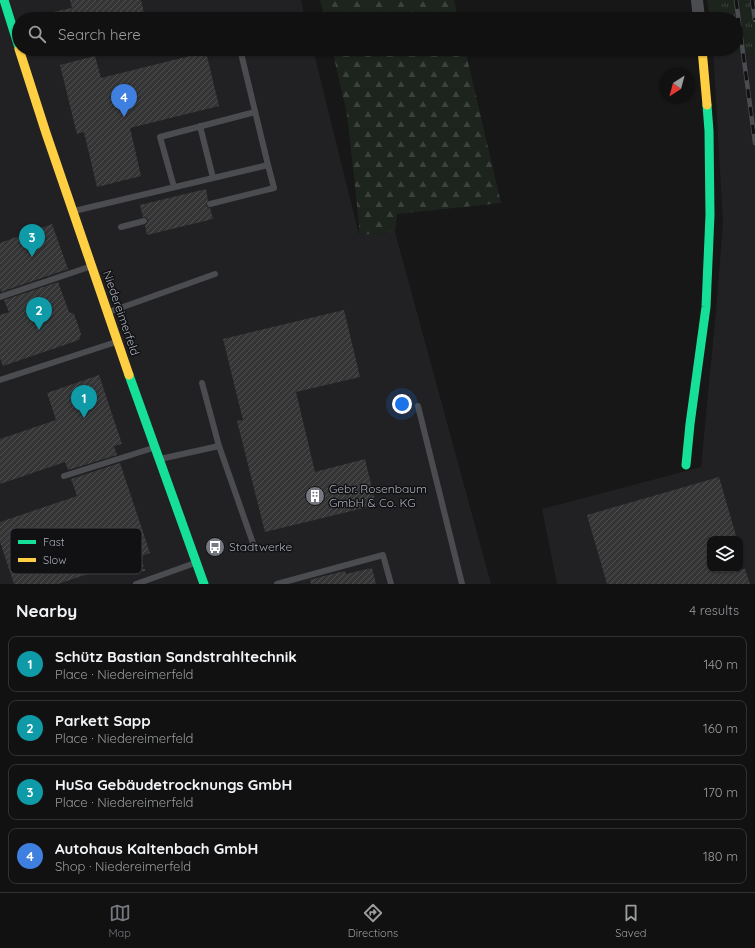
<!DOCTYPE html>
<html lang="en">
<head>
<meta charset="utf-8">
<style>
	body { margin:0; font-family:Quicksand,sans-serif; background:#1e1f1f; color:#f1f3f6 }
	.controls { position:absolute; right:12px; bottom:12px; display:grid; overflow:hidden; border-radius:8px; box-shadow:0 1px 3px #0004 }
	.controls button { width:36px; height:36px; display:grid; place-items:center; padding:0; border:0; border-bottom:1px solid #303131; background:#111; color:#f1f3f6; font:20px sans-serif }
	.compass { position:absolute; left:659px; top:68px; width:36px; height:36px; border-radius:50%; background:#111; box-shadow:0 1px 3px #0004; rotate:216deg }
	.you { position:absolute; left:402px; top:404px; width:14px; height:14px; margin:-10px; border:3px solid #fff; border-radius:50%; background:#1a73e8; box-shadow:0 0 0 6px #1a73e833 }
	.badge { display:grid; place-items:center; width:26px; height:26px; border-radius:50%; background:#757880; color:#fff; font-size:13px; font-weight:700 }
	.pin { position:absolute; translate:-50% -33px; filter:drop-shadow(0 1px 2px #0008) }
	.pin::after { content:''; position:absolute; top:21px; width:14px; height:12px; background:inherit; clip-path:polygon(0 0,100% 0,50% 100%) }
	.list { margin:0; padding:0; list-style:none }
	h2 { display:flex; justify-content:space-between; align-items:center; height:52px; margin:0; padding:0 16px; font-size:17px }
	h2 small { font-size:13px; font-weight:400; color:#9c9d9f }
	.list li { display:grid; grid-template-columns:26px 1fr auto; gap:12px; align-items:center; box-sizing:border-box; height:56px; margin:0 8px 8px; padding:0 8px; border:1px solid #303131; border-radius:8px }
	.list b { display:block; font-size:15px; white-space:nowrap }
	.list p { margin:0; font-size:13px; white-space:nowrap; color:#9c9d9f }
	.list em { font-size:13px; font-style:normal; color:#9c9d9f }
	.icon { flex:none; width:22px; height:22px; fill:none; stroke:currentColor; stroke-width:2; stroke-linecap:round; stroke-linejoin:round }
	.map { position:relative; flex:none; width:755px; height:584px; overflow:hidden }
	.search { position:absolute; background:#111; box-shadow:0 1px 3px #0004; left:12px; right:12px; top:12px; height:44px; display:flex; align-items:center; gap:10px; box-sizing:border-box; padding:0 14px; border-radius:22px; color:#9c9d9f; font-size:15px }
	.sheet { height:308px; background:#111 }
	nav { display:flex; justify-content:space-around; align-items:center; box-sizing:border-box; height:56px; border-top:1px solid #303131; background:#111; font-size:11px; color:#9c9d9f }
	nav a { display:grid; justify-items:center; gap:2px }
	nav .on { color:#757880 }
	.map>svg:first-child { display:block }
	.built { fill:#212123; fill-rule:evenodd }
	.grass { fill:url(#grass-tufts) }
	.forest { fill:url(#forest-firs) }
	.building { fill:url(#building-hatch) }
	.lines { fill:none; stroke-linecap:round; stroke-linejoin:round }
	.path { stroke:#4d4e52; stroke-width:2.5; stroke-dasharray:2 3; stroke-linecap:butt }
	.lane { stroke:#4b4c50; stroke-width:6 }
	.street { stroke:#4b4c50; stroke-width:12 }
	.fast { stroke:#16e098; stroke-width:9 }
	.slow { stroke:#ffcf43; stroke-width:9 }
	.rail-casing { stroke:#4b4c4f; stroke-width:4.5 }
	.rail { stroke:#111113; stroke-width:3; stroke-dasharray:9; stroke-linecap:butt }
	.labels { text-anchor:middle; stroke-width:3; stroke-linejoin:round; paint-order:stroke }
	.street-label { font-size:12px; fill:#a8adb8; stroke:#111113 }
	.poi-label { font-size:12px; fill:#a8adb8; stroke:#111113; text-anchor:start }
	.key { fill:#111113; stroke:#3e4045; stroke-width:1 }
	.key-label { font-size:11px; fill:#a8adb8 }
</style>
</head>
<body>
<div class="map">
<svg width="755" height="584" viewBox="0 0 755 584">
	<defs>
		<pattern id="grass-tufts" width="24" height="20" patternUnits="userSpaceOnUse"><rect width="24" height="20" fill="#1d241e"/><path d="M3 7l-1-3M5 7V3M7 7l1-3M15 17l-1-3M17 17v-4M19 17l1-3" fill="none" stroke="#3b413d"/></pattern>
		<pattern id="forest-firs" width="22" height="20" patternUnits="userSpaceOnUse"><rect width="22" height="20" fill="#1d241e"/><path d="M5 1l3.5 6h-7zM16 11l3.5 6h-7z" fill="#3b413d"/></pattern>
		<pattern id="building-hatch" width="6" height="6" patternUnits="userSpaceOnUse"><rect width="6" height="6" fill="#353536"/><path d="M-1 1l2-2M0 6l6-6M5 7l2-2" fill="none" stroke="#4f5051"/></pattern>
	</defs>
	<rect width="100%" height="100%" fill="#171717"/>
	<path class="built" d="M0,0H301L305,19H19V49H313L359,235L395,232L491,584H0Z
		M713,49H720L755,56V584H557L542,509L701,467L716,311L723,223ZM710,539H740V569H710Z"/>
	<path class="grass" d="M707,0H755V56L720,49H736V19H710Z"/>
	<path class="forest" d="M320,0H454L458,19H325Z
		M332,49H465L501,203L397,214L395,232L359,235V223L347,114Z"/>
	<path class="building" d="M70,0H141L144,13L121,19H45L44,14L72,8Z
		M206,52L219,106L130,128L141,176L97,187L84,132L77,134L60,65L95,56L101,78Z
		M206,189L208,200L206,205L207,207L210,208L213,219L147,235L145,225L147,224L148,220L147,218L143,217L140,205Z
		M52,224L68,269L1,292L0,288V243Z
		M58,282L69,312L74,314L81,334L79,340L3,366L0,358V315L9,312L4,300Z
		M344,310L360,377L296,392L315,472L365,459L376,505L265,532L237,421L243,420L223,339Z
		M99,375L122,444L114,446L117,455L68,470L65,462L0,484V439L56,420L47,393Z
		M120,463L150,553L58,584H14L0,542V522L77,496L71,479Z
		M719,477L737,539H710V569H745L750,584H607L587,515Z
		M372,568L376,584H311L310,580L320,577L345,571L346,574Z"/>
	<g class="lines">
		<path class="path" d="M140,560L144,571"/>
		<path class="lane" d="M200,126L213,178
			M174,187L160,137L255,112
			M210,204L274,188L268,165
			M74,211L268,165L240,49
			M121,227L144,221
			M0,297L89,267
			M109,312L215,274
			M0,380L116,342
			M202,383L219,446
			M418,406L462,584
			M160,459L219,446L254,546
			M64,476L153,448
			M136,584L195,563
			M277,584L383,555L391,584"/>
		<path class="street" d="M697,0L699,19"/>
		<path class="fast" d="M4,0L19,48
			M129,375L204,584
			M686,465L690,424L706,307L710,215L709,131L707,105"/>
		<path class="slow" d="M19,49L46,133L129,375
			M702,49L707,105"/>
		<g class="rail-casing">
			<path id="rail" d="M736,0L755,143
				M752,0L755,20"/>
		</g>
		<use href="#rail" class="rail"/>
	</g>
	<defs>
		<g id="building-disc" transform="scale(1)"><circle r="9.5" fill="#757880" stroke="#111113"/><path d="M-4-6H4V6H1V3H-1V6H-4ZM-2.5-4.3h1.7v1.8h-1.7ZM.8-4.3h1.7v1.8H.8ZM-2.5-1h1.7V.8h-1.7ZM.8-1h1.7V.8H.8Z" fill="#fff"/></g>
		<g id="bus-disc" transform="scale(1)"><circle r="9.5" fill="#757880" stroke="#111113"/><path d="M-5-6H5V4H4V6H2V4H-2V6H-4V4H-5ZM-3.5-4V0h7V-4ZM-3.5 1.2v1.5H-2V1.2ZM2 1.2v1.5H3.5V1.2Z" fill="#fff"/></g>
	</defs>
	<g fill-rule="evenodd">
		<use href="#building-disc" x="315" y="496"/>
		<use href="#bus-disc" x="215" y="547"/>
	</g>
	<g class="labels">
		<g class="street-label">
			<text transform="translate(121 313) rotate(71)" y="4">Niedereimerfeld</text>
		</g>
		<g class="poi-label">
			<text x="329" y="493">Gebr. Rosenbaum<tspan x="329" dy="14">GmbH &amp; Co. KG</tspan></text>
			<text x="229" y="551">Stadtwerke</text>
		</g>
	</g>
	<rect x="10" y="528" width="132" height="46" rx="6" class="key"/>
	<rect x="18" y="540" width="18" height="4" fill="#16e098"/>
	<rect x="18" y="558" width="18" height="4" fill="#ffcf43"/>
	<g class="key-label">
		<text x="43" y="546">Fast</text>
		<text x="43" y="564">Slow</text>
	</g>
</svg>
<div class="controls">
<button><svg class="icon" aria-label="layers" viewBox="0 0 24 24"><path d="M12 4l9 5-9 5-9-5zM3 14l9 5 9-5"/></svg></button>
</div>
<svg class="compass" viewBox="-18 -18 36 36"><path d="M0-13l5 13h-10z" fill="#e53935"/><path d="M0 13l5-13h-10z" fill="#9c9d9f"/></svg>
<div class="you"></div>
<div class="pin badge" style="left:84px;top:418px;background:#0f9aa8">1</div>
<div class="pin badge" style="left:39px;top:330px;background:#0f9aa8">2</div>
<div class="pin badge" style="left:32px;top:257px;background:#0f9aa8">3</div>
<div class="pin badge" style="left:124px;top:117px;background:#3f7fe0">4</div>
<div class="search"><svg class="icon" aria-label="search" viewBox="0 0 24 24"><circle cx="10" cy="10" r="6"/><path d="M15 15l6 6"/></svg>Search here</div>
</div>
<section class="sheet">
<h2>Nearby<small>4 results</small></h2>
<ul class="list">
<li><span class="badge" style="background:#0f9aa8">1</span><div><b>Schütz Bastian Sandstrahltechnik</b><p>Place · Niedereimerfeld</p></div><em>140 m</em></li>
<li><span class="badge" style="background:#0f9aa8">2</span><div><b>Parkett Sapp</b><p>Place · Niedereimerfeld</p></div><em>160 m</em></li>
<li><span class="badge" style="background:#0f9aa8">3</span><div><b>HuSa Gebäudetrocknungs GmbH</b><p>Place · Niedereimerfeld</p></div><em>170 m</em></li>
<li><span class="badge" style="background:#3f7fe0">4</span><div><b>Autohaus Kaltenbach GmbH</b><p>Shop · Niedereimerfeld</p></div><em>180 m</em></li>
</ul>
</section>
<nav>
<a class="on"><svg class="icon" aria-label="map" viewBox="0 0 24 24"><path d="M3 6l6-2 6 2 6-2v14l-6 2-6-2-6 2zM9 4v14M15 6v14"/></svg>Map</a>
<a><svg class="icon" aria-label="directions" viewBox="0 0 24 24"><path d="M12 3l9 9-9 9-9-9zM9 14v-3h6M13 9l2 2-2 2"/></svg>Directions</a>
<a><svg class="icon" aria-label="saved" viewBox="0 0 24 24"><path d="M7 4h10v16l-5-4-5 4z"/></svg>Saved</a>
</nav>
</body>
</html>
